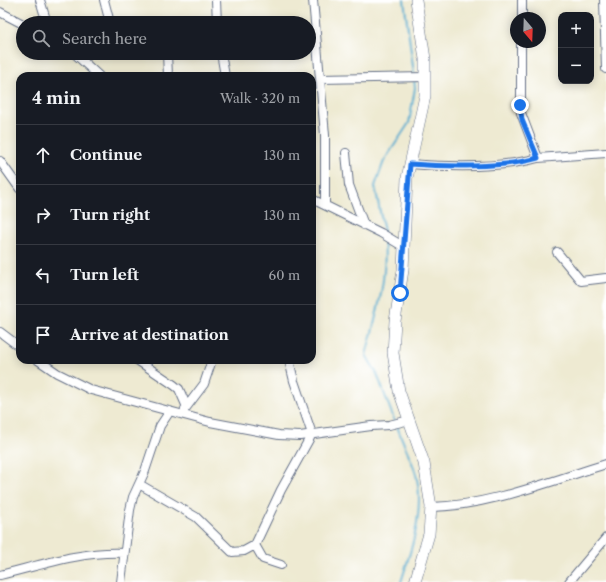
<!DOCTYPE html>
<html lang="en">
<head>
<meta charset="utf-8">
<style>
	body { margin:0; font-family:"Libre Caslon Text",serif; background:#20242c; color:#f1f3f6 }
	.controls { position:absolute; right:12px; top:12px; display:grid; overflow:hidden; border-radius:8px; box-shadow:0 2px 10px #0003 }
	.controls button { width:36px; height:36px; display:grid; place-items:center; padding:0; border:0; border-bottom:1px solid #363941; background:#171b24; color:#f1f3f6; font:20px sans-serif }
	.compass { position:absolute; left:510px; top:12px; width:36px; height:36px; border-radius:50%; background:#171b24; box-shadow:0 2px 10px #0003; rotate:161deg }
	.stop { position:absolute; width:12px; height:12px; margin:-9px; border:3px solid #1a73e8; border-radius:50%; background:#fff }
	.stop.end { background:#1a73e8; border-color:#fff; box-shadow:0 1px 4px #0008 }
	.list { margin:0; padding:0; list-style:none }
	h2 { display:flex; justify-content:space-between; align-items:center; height:52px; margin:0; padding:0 16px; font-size:17px }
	h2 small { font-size:13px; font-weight:400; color:#9ea1a6 }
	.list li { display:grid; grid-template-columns:26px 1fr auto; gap:12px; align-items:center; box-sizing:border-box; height:60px; padding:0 16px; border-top:1px solid #363941 }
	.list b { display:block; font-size:15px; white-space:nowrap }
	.list em { font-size:13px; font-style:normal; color:#9ea1a6 }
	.icon { flex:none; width:22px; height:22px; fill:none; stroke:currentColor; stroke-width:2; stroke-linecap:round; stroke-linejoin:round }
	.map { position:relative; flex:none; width:606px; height:582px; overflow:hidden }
	.search { position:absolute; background:#171b24; box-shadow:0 2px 10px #0003; left:16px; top:16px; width:300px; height:44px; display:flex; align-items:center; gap:10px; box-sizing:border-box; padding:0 14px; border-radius:22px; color:#9ea1a6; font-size:15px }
	.panel { position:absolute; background:#171b24; box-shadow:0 2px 10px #0003; left:16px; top:72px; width:300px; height:292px; border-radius:12px }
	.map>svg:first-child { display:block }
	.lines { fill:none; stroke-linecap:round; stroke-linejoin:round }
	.stream { stroke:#53acd0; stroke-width:2 }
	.street-casing { stroke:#657087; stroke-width:10 }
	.secondary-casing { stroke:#657087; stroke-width:12 }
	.street { stroke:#fff; stroke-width:8 }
	.secondary { stroke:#fff; stroke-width:11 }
	.route { stroke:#1a73e8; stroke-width:5 }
</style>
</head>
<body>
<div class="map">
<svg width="606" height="582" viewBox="0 0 606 582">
	<rect width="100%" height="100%" fill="#fff"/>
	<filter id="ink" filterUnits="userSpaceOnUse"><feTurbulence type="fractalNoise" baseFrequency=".025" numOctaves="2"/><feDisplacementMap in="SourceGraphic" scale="8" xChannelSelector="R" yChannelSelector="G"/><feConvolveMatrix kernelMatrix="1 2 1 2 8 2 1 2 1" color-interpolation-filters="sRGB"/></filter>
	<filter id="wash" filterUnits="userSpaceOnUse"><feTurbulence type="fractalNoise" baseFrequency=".012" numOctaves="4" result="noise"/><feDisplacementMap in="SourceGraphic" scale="16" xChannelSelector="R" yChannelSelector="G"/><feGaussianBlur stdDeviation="0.9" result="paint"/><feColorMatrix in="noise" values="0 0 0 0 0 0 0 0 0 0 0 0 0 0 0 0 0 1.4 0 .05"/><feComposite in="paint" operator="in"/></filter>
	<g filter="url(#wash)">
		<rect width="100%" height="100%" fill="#eeead2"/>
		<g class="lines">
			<path class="stream" d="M404,0L414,74
				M384,232L375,186L384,161L409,123L415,88L414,79
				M384,238C388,278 376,317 366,355L377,374L395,422
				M397,426C402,441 410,456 415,471C426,507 412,548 401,582"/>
		</g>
	</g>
	<g filter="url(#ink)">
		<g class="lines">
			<g class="street-casing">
				<path id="street" d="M40,0L47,23
					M104,0L110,23
					M216,0L217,23
					M313,0L325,135V204
					M604,0L606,69
					M0,12L23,24
					M522,18V0
					M74,53L99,76
					M167,53L168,76
					M221,53L225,76
					M320,79L426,77
					M346,153L349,185L364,225
					M538,158L606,153
					M0,161L20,189
					M410,164C448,167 502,168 538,158L521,113V42
					M312,199L381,233L404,247
					M557,252L581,281L606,278
					M0,332L20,347
					M38,360L57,373L91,390L210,422L279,435L300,436L371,426L389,425L410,420
					M137,360L174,385L179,389L186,405
					M185,409L204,384L212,360
					M139,484L196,517L232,552L244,551L255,545L281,490L312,434L294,381L289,360
					M431,507C488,506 551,481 606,464
					M255,545L263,559L281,565
					M0,575C41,565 81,551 124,553
					M121,582L130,510L133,497L145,471L160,426L170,411
					M569,582L606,538"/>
			</g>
			<g class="secondary-casing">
				<path id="secondary" d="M415,582L429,534L431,507L424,463L399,391L393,353L395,321L403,270L407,178L425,96V59L416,0"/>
			</g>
			<use href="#street" class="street"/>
			<use href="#secondary" class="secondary"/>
		</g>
	</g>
	<g class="lines" filter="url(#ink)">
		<path class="route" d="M400,293L410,164C447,167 502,168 538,158L522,120L520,105"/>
	</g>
</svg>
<div class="controls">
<button>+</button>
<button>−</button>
</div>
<svg class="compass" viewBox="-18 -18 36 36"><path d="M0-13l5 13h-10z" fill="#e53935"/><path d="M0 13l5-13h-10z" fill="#9ea1a6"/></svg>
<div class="stop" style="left:400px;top:293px"></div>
<div class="stop end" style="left:520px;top:105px"></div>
<div class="search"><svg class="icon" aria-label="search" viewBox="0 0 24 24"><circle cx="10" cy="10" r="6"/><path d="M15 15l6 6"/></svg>Search here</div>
<section class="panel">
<h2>4 min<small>Walk · 320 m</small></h2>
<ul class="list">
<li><svg class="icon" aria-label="ahead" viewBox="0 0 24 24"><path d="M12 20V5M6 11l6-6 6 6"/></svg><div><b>Continue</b></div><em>130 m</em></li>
<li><svg class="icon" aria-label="right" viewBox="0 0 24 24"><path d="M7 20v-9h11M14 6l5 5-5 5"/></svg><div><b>Turn right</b></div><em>130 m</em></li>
<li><svg class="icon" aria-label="left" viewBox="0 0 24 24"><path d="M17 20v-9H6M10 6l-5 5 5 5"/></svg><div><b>Turn left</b></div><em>60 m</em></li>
<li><svg class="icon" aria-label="arrive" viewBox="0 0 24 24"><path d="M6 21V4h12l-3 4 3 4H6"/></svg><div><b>Arrive at destination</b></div></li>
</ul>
</section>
</div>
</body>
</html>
